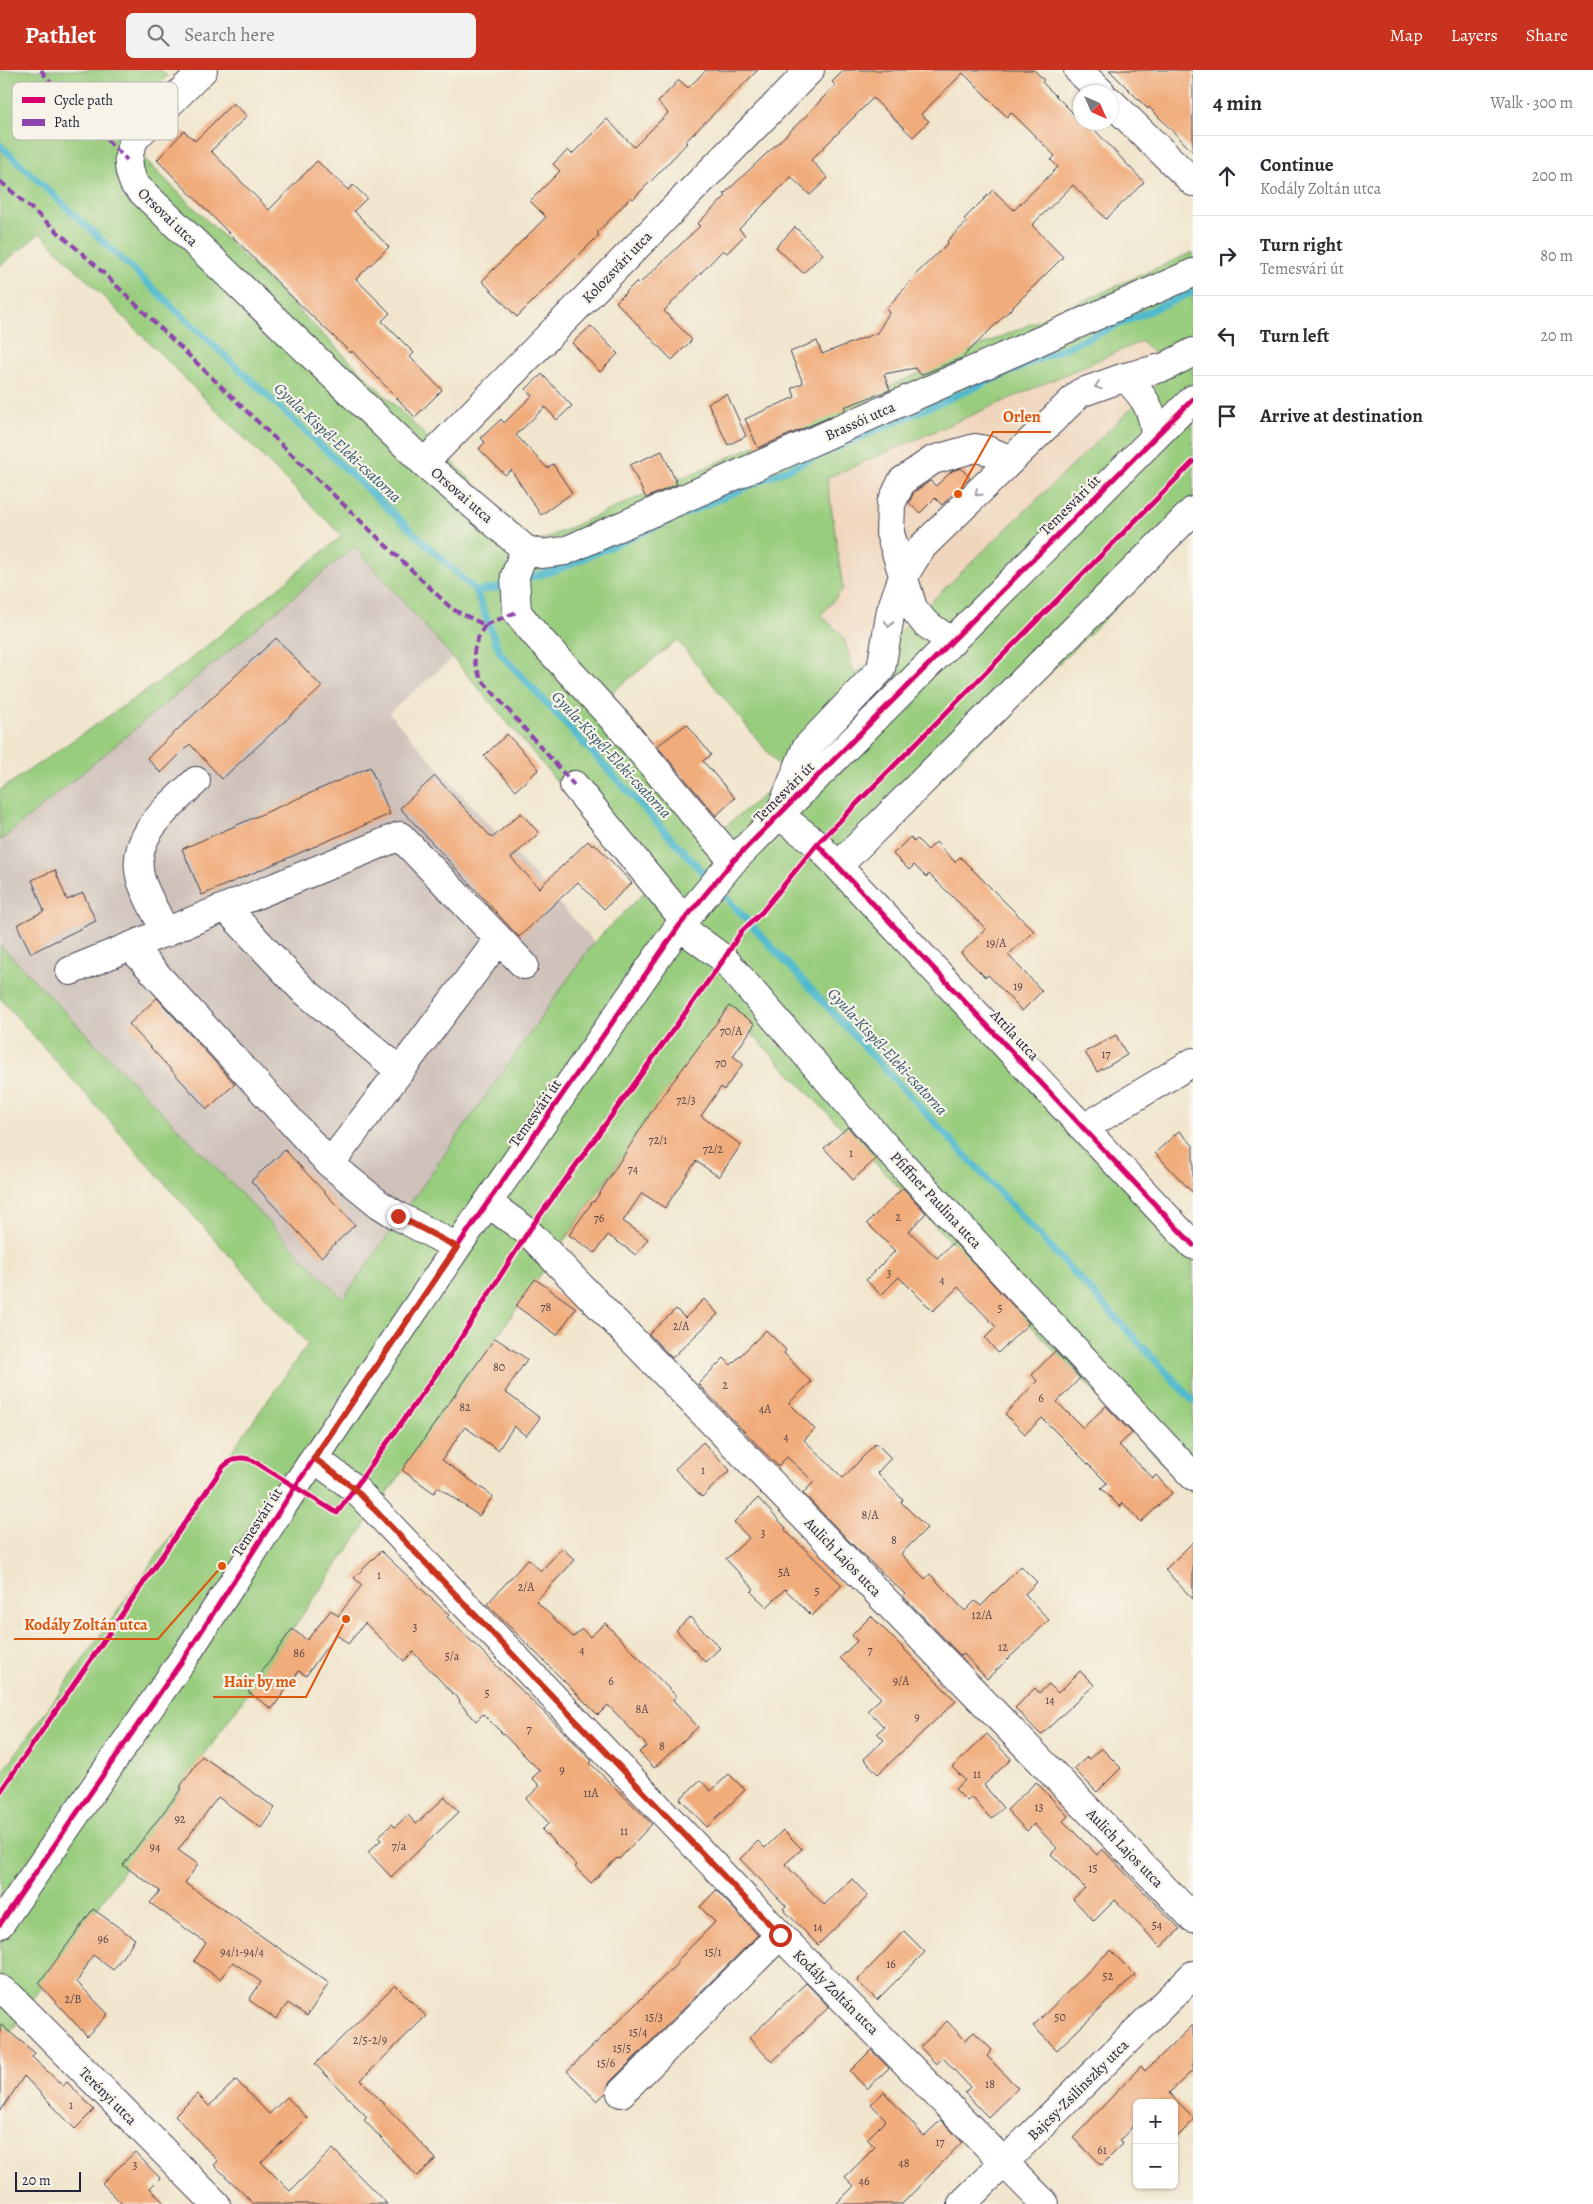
<!DOCTYPE html>
<html lang="en">
<head>
<meta charset="utf-8">
<style>
	body { margin:0; font-family:Alegreya,serif; background:#f2f2f3; color:#2b2b33 }
	.controls { position:absolute; right:15px; bottom:15px; display:grid; overflow:hidden; border-radius:8px; box-shadow:0 1px 4px #0004 }
	.controls button { width:45px; height:45px; display:grid; place-items:center; padding:0; border:0; border-bottom:1px solid #e1e1e2; background:#fff; color:#2b2b33; font:25px sans-serif }
	.compass { position:absolute; left:1073px; top:15px; width:45px; height:45px; border-radius:50%; background:#fff; box-shadow:0 1px 4px #0004; rotate:135deg }
	.scale { position:absolute; left:15px; bottom:12px; width:66px; box-sizing:border-box; padding-left:5px; border:2px solid #22223b; border-top:0; font-size:14px; line-height:18px; white-space:nowrap; color:#22223b; -webkit-text-stroke:4px #f7f3e8; paint-order:stroke }
	.stop { position:absolute; width:15px; height:15px; margin:-11px; border:4px solid #c8321e; border-radius:50%; background:#fff }
	.stop.end { background:#c8321e; border-color:#fff; box-shadow:0 1px 5px #0008 }
	.list { margin:0; padding:0; list-style:none }
	h2 { display:flex; justify-content:space-between; align-items:center; height:65px; margin:0; padding:0 20px; font-size:21px }
	h2 small { font-size:16px; font-weight:400; color:#7c7c81 }
	.list li { display:grid; grid-template-columns:32px 1fr auto; gap:15px; align-items:center; box-sizing:border-box; height:80px; padding:0 20px; border-top:1px solid #e1e1e2 }
	.list b { display:block; font-size:19px; white-space:nowrap }
	.list p { margin:0; font-size:16px; white-space:nowrap; color:#7c7c81 }
	.list em { font-size:16px; font-style:normal; color:#7c7c81 }
	.icon { flex:none; width:28px; height:28px; fill:none; stroke:currentColor; stroke-width:2; stroke-linecap:round; stroke-linejoin:round }
	.map { position:relative; flex:none; width:1193px; height:2134px; overflow:hidden }
	header { display:flex; align-items:center; gap:30px; box-sizing:border-box; height:70px; padding:0 25px; background:#c8321e; color:#fff }
	header strong { font-size:24px }
	nav { display:flex; gap:28px; margin-inline-start:auto; font-size:18px }
	.search { width:350px; height:45px; background:#f2f2f3; display:flex; align-items:center; gap:12px; box-sizing:border-box; padding:0 18px; border-radius:8px; color:#7c7c81; font-size:19px }
	main { display:flex }
	aside { flex:1; background:#fff }
	.map>svg:first-child { display:block }
	.built { fill:#f0d5bc }
	.industrial { fill:#cec1b9 }
	.green { fill:#99cd7e; stroke:#5e785c; fill-rule:evenodd }
	.lines { fill:none; stroke-linecap:round; stroke-linejoin:round }
	.stream { stroke:#50b9ce; stroke-width:7 }
	.building { fill:#f1ac7b }
	.minor-casing { stroke:#413f51; stroke-width:30 }
	.minor { stroke:#fff; stroke-width:28 }
	.quiet { stroke:#8e44ad; stroke-width:4; stroke-dasharray:8 4; stroke-linecap:butt }
	.cycleway-casing { stroke:#f7f3e8; stroke-width:8 }
	.cycleway { stroke:#d6006c; stroke-width:5 }
	.oneway { stroke:#9c9ca7 }
	.route { stroke:#c8321e; stroke-width:6 }
	.labels { text-anchor:middle; stroke-width:4.5; stroke-linejoin:round; paint-order:stroke }
	.number-label { font-size:12px; fill:#56444b }
	.street-label { font-size:15px; fill:#22223b; stroke:#f7f3e8 }
	.water-label { font-size:16px; font-style:italic; fill:#32576e; stroke:#f7f3e8 }
	.key { fill:#f7f3e8; stroke:#b7b4b4; stroke-width:1 }
	.key-label { font-size:14px; fill:#22223b }
	.leader { fill:none; stroke:#de560e; stroke-width:2 }
	.callout-dot { fill:#de560e; stroke:#f7f3e8; stroke-width:2 }
	.callout-label { font-size:16px; text-anchor:middle; font-weight:bold; fill:#de560e; stroke:#f7f3e8; stroke-width:4.5; stroke-linejoin:round; paint-order:stroke }
</style>
</head>
<body>
<header>
<strong>Pathlet</strong>
<div class="search"><svg class="icon" aria-label="search" viewBox="0 0 24 24"><circle cx="10" cy="10" r="6"/><path d="M15 15l6 6"/></svg>Search here</div>
<nav><a>Map</a><a>Layers</a><a>Share</a></nav>
</header>
<main>
<div class="map">
<svg width="1193" height="2134" viewBox="0 0 1193 2134">
	<rect width="100%" height="100%" fill="#f7f3e8"/>
	<filter id="ink" filterUnits="userSpaceOnUse"><feTurbulence type="fractalNoise" baseFrequency=".02" numOctaves="2"/><feDisplacementMap in="SourceGraphic" scale="10" xChannelSelector="R" yChannelSelector="G"/><feConvolveMatrix kernelMatrix="1 2 1 2 8 2 1 2 1" color-interpolation-filters="sRGB"/></filter>
	<filter id="wash" filterUnits="userSpaceOnUse"><feTurbulence type="fractalNoise" baseFrequency=".0096" numOctaves="4" result="noise"/><feDisplacementMap in="SourceGraphic" scale="20" xChannelSelector="R" yChannelSelector="G"/><feGaussianBlur stdDeviation="1.12" result="paint"/><feColorMatrix in="noise" values="0 0 0 0 0 0 0 0 0 0 0 0 0 0 0 0 0 1.4 0 .05"/><feComposite in="paint" operator="in"/></filter>
	<g filter="url(#wash)">
		<rect width="100%" height="100%" fill="#f1e6cd"/>
		<path class="built" d="M1143,271L1170,300L855,605L843,566L820,545L843,519L827,408Z"/>
		<path class="industrial" d="M355,476L453,588L389,643L594,872L343,1229L0,875V771Z"/>
		<path class="green" d="M0,0H161L167,6L114,59L535,473L1193,182V463L850,797L1193,1160V1425L727,938L0,1977V1706L308,1274L0,928V875L343,1229L594,872L648,819L453,588L355,476L0,771V720L182,596L342,466L40,163L0,196ZM1142,271L1170,301L855,605L843,566L821,545L843,519L827,408ZM677,570L787,706L721,760L610,624Z"/>
		<g class="lines">
			<path class="stream" d="M0,75L476,521L500,583L709,809
				M520,510L557,500L1193,222
				M476,521L497,518L510,513
				M718,819L1193,1331"/>
		</g>
		<g id="blocks">
			<path class="building" d="M706,0H758L685,72L687,73L659,103L633,129L631,127L597,163L599,165L517,247L482,211L546,147L530,131L560,101L553,94L568,80L572,84L607,49L634,77L668,43L658,32L679,10L688,18Z
				M844,0H1034L1044,10L1042,12L1080,50V52L1086,55L1088,53L1144,112L1106,149L1073,115L1032,155L1063,187L962,288L921,305L915,298L884,304L890,320L844,337L846,340L758,378L745,349L795,327L792,318L803,313L790,282L817,271L822,284L877,263L889,243L886,239L911,211L910,210L948,173L947,171L967,152L964,149L993,120L1014,140L1058,97L1051,90L1055,86L1011,42L1007,47L963,3L921,44L929,51L913,67L873,28L811,90L828,108L810,125L791,107L739,159L745,165L727,183L723,180L664,241L692,270L672,290L616,232L636,212L639,214L700,156L697,154L726,126L724,124L806,46L835,15L832,12Z
				M1109,0H1193V82L1149,37L1148,39Z
				M233,33L247,46L211,81L269,140L317,91L348,120L353,115L367,128L354,141L389,177L356,209L390,243L382,251L414,283L410,287L442,320L415,347L352,281L351,283L291,226L157,90L184,61L195,71Z
				M795,157L823,184L803,203L776,177Z
				M591,256L618,284L600,302L572,273Z
				M542,304L572,336L557,350L545,337L516,365L547,398L553,394L572,423L541,445L511,400L505,405L479,379L485,372L481,368L501,349L504,353L532,326L526,319Z
				M727,324L746,366L728,375L708,333Z
				M662,381L677,414L646,428L630,395Z
				M961,398L970,408L942,435L935,428L920,443L909,433L914,422L930,411L936,416L952,401Z
				M276,568L322,617L222,709L190,674L161,703L147,688Z
				M687,654L711,685L703,691L735,728L716,746L657,676Z
				M507,664L539,699L516,720L484,686Z
				M370,697L390,744L202,825L182,779Z
				M435,706L492,768L521,743L539,763L511,788L539,818L588,771L592,776L594,773L632,813L604,839L578,812L519,867L400,738Z
				M910,767L914,772L917,769L928,780L936,772L955,792L960,787L1034,861L1008,885L1042,921L1022,941L988,905L985,907L961,883L986,859L929,804L926,807L914,795L909,800L893,784Z
				M55,800L67,830L83,823L96,851L31,883L17,855L44,841L32,810Z
				M157,928L235,1014L207,1039L129,954Z
				M729,936L755,954L733,986L743,994L724,1020L721,1017L701,1046L741,1075L719,1107L696,1091L665,1138L642,1123L623,1151L648,1169L636,1185L608,1165L595,1183L569,1165L593,1131L594,1132L657,1033Z
				M1116,965L1127,985L1097,1002L1085,982Z
				M848,1057L876,1089L853,1110L824,1078Z
				M1179,1061L1193,1075V1123L1155,1083Z
				M285,1080L355,1155L321,1187L251,1111Z
				M903,1118L926,1143L909,1161L937,1188L954,1172L1029,1253L998,1283L985,1268L996,1257L958,1217L933,1241L899,1207L881,1225L866,1210L895,1181L867,1153Z
				M535,1209L576,1238L557,1265L516,1236Z
				M704,1229L718,1244L672,1288L649,1264L676,1239L685,1248Z
				M766,1260L786,1280L784,1283L811,1312L789,1333L815,1359L804,1370L843,1408L876,1373L891,1388L877,1403L903,1430L901,1432L927,1458L901,1484L925,1509L930,1504L965,1541L975,1531L981,1536L1021,1496L1037,1512L1025,1524L1049,1550L987,1609L964,1584L961,1586L903,1526L905,1524L855,1477L803,1423L814,1412L787,1387L778,1396L698,1314L724,1288L731,1295Z
				M495,1268L527,1289L505,1322L540,1348L526,1366L514,1356L498,1380L465,1357L442,1390L493,1426L479,1446L438,1417L434,1423L402,1400Z
				M1055,1281L1080,1308L1057,1332L1083,1358L1106,1336L1132,1363L1119,1375L1153,1408L1156,1405L1172,1423L1141,1452L1123,1433L1120,1437L1101,1418L1107,1413L1042,1348L1025,1364L1005,1344L1037,1311L1032,1305Z
				M703,1372L730,1400L702,1427L675,1399Z
				M758,1428L786,1458L785,1460L842,1515L812,1546L785,1519L767,1537L751,1522L754,1519L726,1489L749,1468L734,1452Z
				M1193,1472V1529L1165,1500Z
				M562,1478L575,1490L536,1531L573,1567L582,1559L590,1567L605,1553L676,1626L673,1630L698,1657L654,1698L639,1682L647,1676L608,1635L598,1645L487,1534L528,1489L541,1501Z
				M381,1481L449,1545L447,1547L573,1671L592,1691L590,1693L652,1754L619,1789L617,1788L591,1813L575,1797L577,1795L542,1760L549,1753L526,1729L540,1716L532,1708L540,1701L483,1644L476,1651L459,1632L460,1631L413,1582L404,1591L365,1553L348,1574L336,1564L306,1606L299,1601L272,1639L248,1622L292,1559L307,1570L331,1540L338,1546L362,1515L354,1508Z
				M871,1546L956,1631L878,1704L864,1689L884,1670L877,1663L884,1657L868,1640L881,1628L840,1588L857,1571L852,1565Z
				M690,1547L720,1578L705,1592L676,1560Z
				M1080,1601L1094,1615L1041,1665L1015,1638L1035,1618L1039,1623L1049,1614L1058,1623Z
				M987,1664L1011,1689L984,1715L1003,1738L991,1749L972,1727L967,1731L955,1719L965,1710L952,1697Z
				M1101,1678L1121,1698L1097,1722L1074,1699L1087,1687L1089,1689Z
				M202,1686L275,1738L261,1758L218,1727L178,1780L198,1794L185,1813L329,1913L307,1946L288,1933L276,1949L249,1930L261,1912L233,1892L220,1909L194,1891L206,1873L150,1833L160,1821L123,1795L182,1718L180,1717Z
				M729,1704L745,1720L707,1757L680,1729L700,1710L711,1721Z
				M1036,1712L1068,1746L1063,1751L1097,1785L1102,1779L1180,1859L1161,1877L1115,1830L1094,1851L1073,1829L1085,1818L1051,1784L1057,1778L1034,1754L1027,1761L1007,1740Z
				M445,1727L459,1742L391,1807L368,1782L381,1770L378,1767L392,1754L395,1757L408,1745L416,1754Z
				M783,1760L802,1779L785,1794L824,1835L852,1809L868,1826L818,1875L783,1839L786,1836L740,1789L758,1771L765,1778Z
				M716,1820L758,1865L610,2012L606,2023L597,2031L567,2001L678,1893L676,1892L715,1852L700,1837Z
				M93,1839L135,1869L113,1900L93,1885L77,1912L108,1944L87,1966L39,1914Z
				M904,1861L925,1882L877,1930L857,1911Z
				M1110,1880L1135,1905L1057,1980L1033,1956Z
				M806,1913L829,1937L772,1992L749,1968Z
				M395,1915L426,1946L361,2010L436,2089L417,2106L364,2050L367,2047L315,1994Z
				M947,1951L965,1970L974,1962L992,1980L987,1986L1018,2018L988,2047L965,2023L970,2017L943,1988L936,1994L920,1977Z
				M0,1954L35,1983L32,1987L63,2016L67,2012L94,2040L75,2059L24,2006L0,2042Z
				M1193,1955V2000L1169,2023L1193,2047V2051L1174,2070V2033H1137V2052L1119,2071L1123,2074L1102,2095L1073,2068L1141,1996L1145,2001Z
				M871,1980L889,1998L867,2019L850,2001Z
				M236,2010L269,2044L287,2027L307,2048L261,2092L290,2121L333,2079L387,2134H254L214,2095L218,2091L175,2046L197,2024L209,2036Z
				M884,2022L924,2066L941,2050L962,2072L902,2134H836L854,2116L845,2107L875,2077L867,2069L886,2050L871,2034Z
				M135,2082L160,2108L150,2118L165,2134H122L102,2113Z"/>
		</g>
	</g>
	<g filter="url(#ink)">
		<use href="#blocks" fill-opacity="0" stroke="#413f51" stroke-width="1"/>
		<g class="lines">
			<g class="minor-casing">
				<path id="minor" d="M203,0L136,67C126,84 127,97 134,114L424,393L525,479L541,484L565,481L1193,203
					M1078,0L1101,22
					M1110,31L1193,112
					M1193,282L1165,297L1125,307L1080,323L921,478L902,509L891,540L881,599L806,678L779,745L817,774L1193,1175
					M1125,307C1144,327 1153,338 1155,366
					M424,393L810,0
					M525,479L515,506L517,542L534,563L618,654L733,791
					M952,572L925,553L913,538L890,463L891,434L902,411L933,390L975,378L990,381L1011,390
					M574,715L684,850
					M838,796L1193,441
					M226,838L301,918L400,1001
					M679,856L724,889L885,1076L1193,1406
					M166,863C158,846 147,828 141,810C128,767 169,737 196,711
					M499,869L524,895
					M131,877L330,1094L379,1134L398,1146L457,1177
					M70,901L400,766L499,869L330,1094
					M1084,1058L1193,992
					M488,1133L528,1162L1193,1848
					M314,1388L355,1419L780,1865L1045,2134
					M0,1854L186,1585L295,1417L457,1177L679,856L733,791L1193,329
					M0,1919L10,1926L216,2134
					M621,2023L780,1865
					M962,2134L1193,1905"/>
			</g>
			<use href="#minor" class="minor"/>
			<path class="quiet" d="M41,0L48,10L127,90
				M0,111L94,194L452,539L485,555L517,542
				M485,555C472,578 470,586 482,610L574,715"/>
			<g class="cycleway-casing">
				<path id="cycleway" d="M817,774L1193,1175
					M0,1722L223,1397C233,1388 240,1386 252,1390L337,1443L452,1282L528,1162L724,889L741,862L762,842L817,774L1193,392
					M0,1854L186,1585L295,1417L457,1177L679,856L733,791L1193,329"/>
			</g>
			<use href="#cycleway" class="cycleway"/>
		</g>
		<defs><path id="oneway-chevron" d="M-2-3.5L2.5 0L-2 3.5" fill="none" stroke-width="1.6" stroke-linecap="round" stroke-linejoin="round" transform="scale(1.25)"/></defs>
		<g class="oneway">
			<use href="#oneway-chevron" transform="translate(1098 316) rotate(161)"/>
			<use href="#oneway-chevron" transform="translate(978 423) rotate(136)"/>
			<use href="#oneway-chevron" transform="translate(889 554) rotate(98)"/>
		</g>
	</g>
	<g class="lines" filter="url(#ink)">
		<path class="route" d="M398,1146L457,1177L314,1388L355,1419L780,1865"/>
	</g>
	<g class="labels">
		<g class="number-label">
			<text x="996" y="877">19/A</text>
			<text x="1018" y="920">19</text>
			<text x="731" y="965">70/A</text>
			<text x="1106" y="988">17</text>
			<text x="721" y="997">70</text>
			<text x="686" y="1034">72/3</text>
			<text x="658" y="1074">72/1</text>
			<text x="713" y="1083">72/2</text>
			<text x="851" y="1087">1</text>
			<text x="633" y="1103">74</text>
			<text x="898" y="1151">2</text>
			<text x="599" y="1152">76</text>
			<text x="889" y="1207">3</text>
			<text x="942" y="1214">4</text>
			<text x="546" y="1241">78</text>
			<text x="1000" y="1242">5</text>
			<text x="681" y="1260">2/A</text>
			<text x="499" y="1301">80</text>
			<text x="725" y="1319">2</text>
			<text x="1041" y="1332">6</text>
			<text x="465" y="1341">82</text>
			<text x="765" y="1343">4A</text>
			<text x="786" y="1371">4</text>
			<text x="703" y="1404">1</text>
			<text x="870" y="1449">8/A</text>
			<text x="763" y="1467">3</text>
			<text x="894" y="1474">8</text>
			<text x="784" y="1506">5A</text>
			<text x="379" y="1509">1</text>
			<text x="526" y="1521">2/A</text>
			<text x="817" y="1525">5</text>
			<text x="982" y="1549">12/A</text>
			<text x="415" y="1561">3</text>
			<text x="1003" y="1581">12</text>
			<text x="582" y="1584">4</text>
			<text x="870" y="1584">7</text>
			<text x="299" y="1587">86</text>
			<text x="452" y="1590">5/a</text>
			<text x="611" y="1615">6</text>
			<text x="901" y="1615">9/A</text>
			<text x="487" y="1627">5</text>
			<text x="1050" y="1634">14</text>
			<text x="642" y="1643">8A</text>
			<text x="917" y="1651">9</text>
			<text x="529" y="1663">7</text>
			<text x="662" y="1680">8</text>
			<text x="562" y="1704">9</text>
			<text x="977" y="1708">11</text>
			<text x="591" y="1727">11A</text>
			<text x="1039" y="1741">13</text>
			<text x="180" y="1753">92</text>
			<text x="624" y="1765">11</text>
			<text x="399" y="1780">7/a</text>
			<text x="155" y="1781">94</text>
			<text x="1093" y="1802">15</text>
			<text x="1157" y="1859">54</text>
			<text x="818" y="1861">14</text>
			<text x="103" y="1873">96</text>
			<text x="242" y="1886">94/1-94/4</text>
			<text x="713" y="1886">15/1</text>
			<text x="891" y="1898">16</text>
			<text x="1108" y="1910">52</text>
			<text x="73" y="1933">2/B</text>
			<text x="654" y="1951">15/3</text>
			<text x="1060" y="1951">50</text>
			<text x="638" y="1966">15/4</text>
			<text x="370" y="1974">2/5-2/9</text>
			<text x="622" y="1982">15/5</text>
			<text x="606" y="1997">15/6</text>
			<text x="990" y="2018">18</text>
			<text x="71" y="2039">1</text>
			<text x="940" y="2076">17</text>
			<text x="1102" y="2084">61</text>
			<text x="904" y="2097">48</text>
			<text x="135" y="2099">3</text>
			<text x="864" y="2115">46</text>
		</g>
		<g class="street-label">
			<text transform="translate(168 147) rotate(44)" y="5">Orsovai utca</text>
			<text transform="translate(617 197) rotate(-46)" y="5">Kolozsvári utca</text>
			<text transform="translate(860 351) rotate(-24)" y="5">Brassói utca</text>
			<text transform="translate(462 425) rotate(41)" y="5">Orsovai utca</text>
			<text transform="translate(1070 435) rotate(-45)" y="5">Temesvári út</text>
			<text transform="translate(784 722) rotate(-45)" y="5">Temesvári út</text>
			<text transform="translate(1015 965) rotate(47)" y="5">Attila utca</text>
			<text transform="translate(535 1043) rotate(-55)" y="5">Temesvári út</text>
			<text transform="translate(936 1130) rotate(47)" y="5">Pfiffner Paulina utca</text>
			<text transform="translate(257 1452) rotate(-57)" y="5">Temesvári út</text>
			<text transform="translate(843 1487) rotate(46)" y="5">Aulich Lajos utca</text>
			<text transform="translate(1125 1778) rotate(46)" y="5">Aulich Lajos utca</text>
			<text transform="translate(836 1922) rotate(45)" y="5">Kodály Zoltán utca</text>
			<text transform="translate(1078 2020) rotate(-45)" y="5">Bajcsy-Zsilinszky utca</text>
			<text transform="translate(108 2026) rotate(45)" y="5">Terényi utca</text>
		</g>
		<g class="water-label">
			<text transform="translate(338 372) rotate(43)" y="6">Gyula-Kispél-Eleki-csatorna</text>
			<text transform="translate(612 684) rotate(47)" y="6">Gyula-Kispél-Eleki-csatorna</text>
			<text transform="translate(888 981) rotate(47)" y="6">Gyula-Kispél-Eleki-csatorna</text>
		</g>
	</g>
	<rect x="12" y="12" width="166" height="58" rx="8" class="key"/>
	<rect x="22" y="27" width="23" height="6" fill="#d6006c"/>
	<rect x="22" y="49" width="23" height="7" fill="#8e44ad"/>
	<g class="key-label">
		<text x="54" y="35">Cycle path</text>
		<text x="54" y="57">Path</text>
	</g>
	<path class="leader" d="M958 424L993 362H1051M222 1496L158 1569H14M346 1549L306 1627H213"/>
	<g class="callout-dot">
		<circle cx="958" cy="424" r="5"/>
		<circle cx="222" cy="1496" r="5"/>
		<circle cx="346" cy="1549" r="5"/>
	</g>
	<g class="callout-label">
		<text x="1022" y="352">Orlen</text>
		<text x="86" y="1560">Kodály Zoltán utca</text>
		<text x="260" y="1617">Hair by me</text>
	</g>
</svg>
<div class="controls">
<button>+</button>
<button>−</button>
</div>
<svg class="compass" viewBox="-18 -18 36 36"><path d="M0-13l5 13h-10z" fill="#e53935"/><path d="M0 13l5-13h-10z" fill="#7c7c81"/></svg>
<div class="scale">20 m</div>
<div class="stop" style="left:780px;top:1865px"></div>
<div class="stop end" style="left:398px;top:1146px"></div>
</div>
<aside>
<h2>4 min<small>Walk · 300 m</small></h2>
<ul class="list">
<li><svg class="icon" aria-label="ahead" viewBox="0 0 24 24"><path d="M12 20V5M6 11l6-6 6 6"/></svg><div><b>Continue</b><p>Kodály Zoltán utca</p></div><em>200 m</em></li>
<li><svg class="icon" aria-label="right" viewBox="0 0 24 24"><path d="M7 20v-9h11M14 6l5 5-5 5"/></svg><div><b>Turn right</b><p>Temesvári út</p></div><em>80 m</em></li>
<li><svg class="icon" aria-label="left" viewBox="0 0 24 24"><path d="M17 20v-9H6M10 6l-5 5 5 5"/></svg><div><b>Turn left</b></div><em>20 m</em></li>
<li><svg class="icon" aria-label="arrive" viewBox="0 0 24 24"><path d="M6 21V4h12l-3 4 3 4H6"/></svg><div><b>Arrive at destination</b></div></li>
</ul>
</aside>
</main>
</body>
</html>
